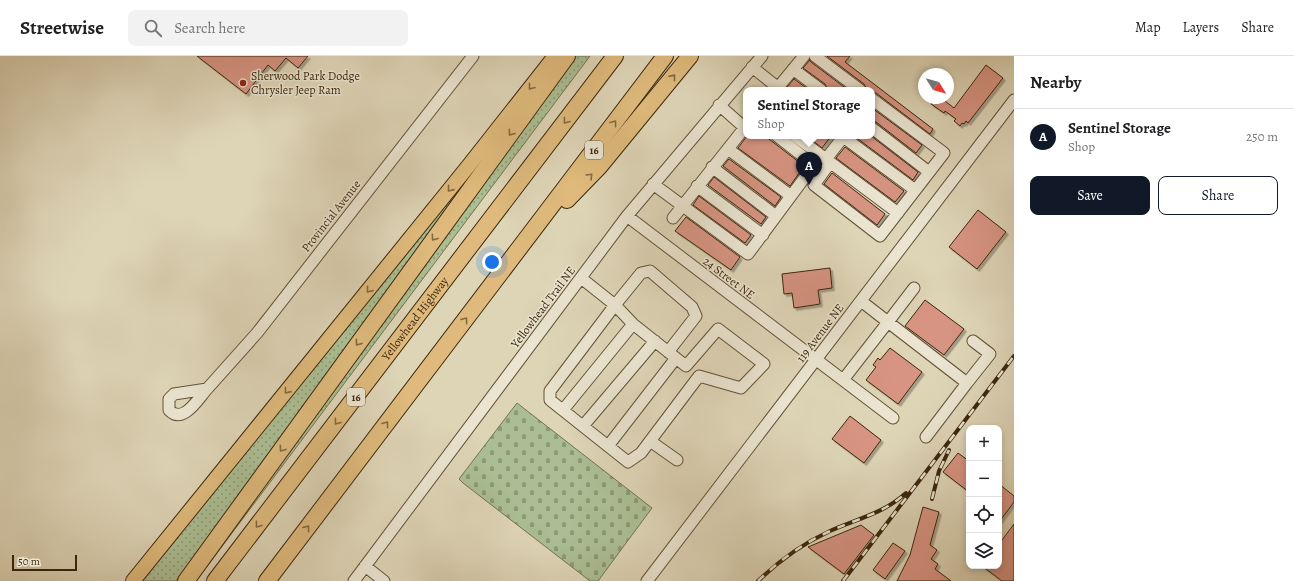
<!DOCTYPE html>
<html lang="en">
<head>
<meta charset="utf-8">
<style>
	body { margin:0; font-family:Alegreya,serif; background:#f2f2f2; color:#202124 }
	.controls { position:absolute; right:12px; bottom:12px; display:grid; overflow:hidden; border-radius:8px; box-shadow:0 2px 6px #0003 }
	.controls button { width:36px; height:36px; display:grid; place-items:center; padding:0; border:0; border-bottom:1px solid #e0e0e0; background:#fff; color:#202124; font:20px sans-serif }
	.compass { position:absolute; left:918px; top:12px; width:36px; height:36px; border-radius:50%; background:#fff; box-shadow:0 2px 6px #0003; rotate:127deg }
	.scale { position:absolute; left:12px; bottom:10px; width:65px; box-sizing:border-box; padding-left:4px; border:2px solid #3c270d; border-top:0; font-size:11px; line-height:14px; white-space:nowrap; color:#3c270d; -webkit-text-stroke:3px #eae4d0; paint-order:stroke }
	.you { position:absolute; left:492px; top:206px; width:14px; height:14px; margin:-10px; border:3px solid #fff; border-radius:50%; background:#1a73e8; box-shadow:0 0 0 6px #1a73e833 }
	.badge { display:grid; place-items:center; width:26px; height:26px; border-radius:50%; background:#111827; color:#fff; font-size:13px; font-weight:700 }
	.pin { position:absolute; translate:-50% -33px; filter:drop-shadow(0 1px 2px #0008) }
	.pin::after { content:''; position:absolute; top:21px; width:14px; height:12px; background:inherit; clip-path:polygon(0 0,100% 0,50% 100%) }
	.popup { position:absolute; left:743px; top:31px; width:132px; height:52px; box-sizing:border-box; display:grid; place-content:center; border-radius:8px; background:#fff; filter:drop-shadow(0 1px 3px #0005); font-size:13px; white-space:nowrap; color:#757577 }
	.popup b { font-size:15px; color:#202124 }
	.popup::after { content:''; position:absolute; left:50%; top:100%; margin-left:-8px; border:8px solid transparent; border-top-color:#fff }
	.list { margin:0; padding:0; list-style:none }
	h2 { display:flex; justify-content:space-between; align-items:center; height:52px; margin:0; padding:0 16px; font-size:17px }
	h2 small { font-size:13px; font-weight:400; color:#757577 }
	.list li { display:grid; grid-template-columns:26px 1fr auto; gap:12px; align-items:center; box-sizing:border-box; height:56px; padding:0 16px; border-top:1px solid #e0e0e0 }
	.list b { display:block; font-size:15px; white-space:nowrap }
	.list p { margin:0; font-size:13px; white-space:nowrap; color:#757577 }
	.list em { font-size:13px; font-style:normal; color:#757577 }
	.actions { display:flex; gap:8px; padding:12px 16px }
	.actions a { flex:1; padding:9px 0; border:1px solid #111827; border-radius:8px; text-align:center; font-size:14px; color:#111827 }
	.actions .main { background:#111827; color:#fff }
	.icon { flex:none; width:22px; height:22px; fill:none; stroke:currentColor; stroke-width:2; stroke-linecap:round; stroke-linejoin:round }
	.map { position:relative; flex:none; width:1014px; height:525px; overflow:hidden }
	header { display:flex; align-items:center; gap:24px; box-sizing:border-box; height:56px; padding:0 20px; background:#fff; border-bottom:1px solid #e0e0e0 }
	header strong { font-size:19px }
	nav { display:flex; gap:22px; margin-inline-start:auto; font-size:14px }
	.search { width:280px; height:36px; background:#f2f2f2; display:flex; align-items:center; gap:10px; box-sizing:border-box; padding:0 14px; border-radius:8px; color:#757577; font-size:15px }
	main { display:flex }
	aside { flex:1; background:#fff }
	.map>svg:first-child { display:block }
	.green { fill:url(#green-dots); stroke:#747250 }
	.cemetery { fill:url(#cemetery-stones); stroke:#747250 }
	.building { fill:#d79482; stroke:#3c270d; filter:url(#shadow) }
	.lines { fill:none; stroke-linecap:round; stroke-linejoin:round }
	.minor-casing { stroke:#645238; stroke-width:13 }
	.major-casing { stroke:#3c270d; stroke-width:16 }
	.highway-casing { stroke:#3c270d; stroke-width:18 }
	.minor { stroke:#eae4d0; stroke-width:11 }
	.major { stroke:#dfba7c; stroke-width:14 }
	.highway { stroke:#dfba7c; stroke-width:16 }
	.rail-casing { stroke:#3c270d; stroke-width:4 }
	.rail { stroke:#eae4d0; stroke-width:2.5; stroke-dasharray:8; stroke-linecap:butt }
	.oneway { stroke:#85693f }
	.poi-dot { fill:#8f2418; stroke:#eae4d0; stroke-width:1.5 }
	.labels { text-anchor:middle; stroke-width:3; stroke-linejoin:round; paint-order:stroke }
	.shield { fill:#eae4d0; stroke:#706048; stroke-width:1 }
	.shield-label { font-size:11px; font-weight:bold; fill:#3c270d }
	.poi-label { font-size:12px; fill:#3c270d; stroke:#eae4d0; text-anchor:start }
	.street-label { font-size:12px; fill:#3c270d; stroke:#eae4d0 }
</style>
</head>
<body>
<header>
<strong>Streetwise</strong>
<div class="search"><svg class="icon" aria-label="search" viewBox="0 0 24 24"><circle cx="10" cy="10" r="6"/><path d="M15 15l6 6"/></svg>Search here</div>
<nav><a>Map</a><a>Layers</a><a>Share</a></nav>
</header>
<main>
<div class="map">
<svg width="1014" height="525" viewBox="0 0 1014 525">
	<defs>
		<pattern id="green-dots" width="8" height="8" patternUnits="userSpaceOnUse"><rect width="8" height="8" fill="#abbe93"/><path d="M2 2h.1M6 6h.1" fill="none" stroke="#8c9a76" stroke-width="1.8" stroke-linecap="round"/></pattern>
		<pattern id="cemetery-stones" width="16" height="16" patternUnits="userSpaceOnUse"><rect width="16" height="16" fill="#abbe93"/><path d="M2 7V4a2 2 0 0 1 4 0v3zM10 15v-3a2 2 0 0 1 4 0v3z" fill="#8c9a76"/></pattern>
		<filter id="shadow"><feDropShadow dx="2.5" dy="2.5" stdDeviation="0" flood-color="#0004"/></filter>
	</defs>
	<rect width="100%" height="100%" fill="#ded5b7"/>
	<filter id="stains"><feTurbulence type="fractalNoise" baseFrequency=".005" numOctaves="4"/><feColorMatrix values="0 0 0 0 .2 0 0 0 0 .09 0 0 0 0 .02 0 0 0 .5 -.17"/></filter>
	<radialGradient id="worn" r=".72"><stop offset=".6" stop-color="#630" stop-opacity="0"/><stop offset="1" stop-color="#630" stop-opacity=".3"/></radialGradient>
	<path class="green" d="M571,0H590L196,525H193Z
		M477,110L176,525H142Z"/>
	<path class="cemetery" d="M517,347L652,452L598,525H590L463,427L459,423Z"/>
	<path class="building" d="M197,0H308L298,12L286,2L275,15L268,9L246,38Z
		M827,0H850L845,6L933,73L930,78L876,37L872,36V34H867L864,28Z
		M810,4L811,6L848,34H828L825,28L803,12Z
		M986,9L1003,22L968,67L966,65L964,68L962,67L960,70L954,65L956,63L945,55L944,57L931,48L936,42H941L954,52Z
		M794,23L809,34H791L787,31Z
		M872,52L922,89L916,97L876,66L872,65Z
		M747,80H765L804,110L790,130L738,92Z
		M807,80H831L822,92Z
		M854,80H871L918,116L913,124Z
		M845,91L904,135L895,146L836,102Z
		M729,103L781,141L775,150L723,110Z
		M832,117L885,158L877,169L824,128Z
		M714,121L766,161L761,168L708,129Z
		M699,140L751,179L745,187L693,149Z
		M978,154L1006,176L977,213L949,191Z
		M686,161L740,201L731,214L675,175Z
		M830,212L832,232L818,234L820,248L794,252L792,237L784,238L782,218Z
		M925,244L964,273L944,299L905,270Z
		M890,292L922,316L898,348L866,324L876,311L873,309L878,302L880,304Z
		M850,360L881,384L864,407L832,383Z
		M958,397L969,405V436L943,416Z
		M999,428L1014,440V446L999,466Z
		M923,451L939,456L930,489L937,494L931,503L938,508L935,513L951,525H897L910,499Z
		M1014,468V525H1002L982,510H999V488Z
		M861,469L874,479L844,518L808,491Z
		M893,487L905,495L885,523L873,514Z"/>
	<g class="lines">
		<g class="minor-casing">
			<path id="minor" d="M815,0L860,34
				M752,11L781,34
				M793,13L821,34
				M776,34L804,0
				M719,49L745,72
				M872,72L929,116
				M795,80L898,157
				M842,80L915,134
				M728,93L791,140
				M826,103L844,80
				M830,107L814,129L880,180L944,97L872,43
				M712,111L776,160
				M653,128L748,198L814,109L777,80
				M697,130L763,179
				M627,160L843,324L888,266L967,327L926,381
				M673,162L746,70
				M581,222L615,249L550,335V344L628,406L641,397L699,320L741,332L764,308L718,273L686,310L633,268L615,249L641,217L650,215L692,251L696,260L668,296
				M861,245L888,266L914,232
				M843,324L893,362
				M967,327L990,298L973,285
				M207,333L257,277L473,0
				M207,333C198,343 183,369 169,354V343L174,338Z
				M563,354L633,268
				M583,370L655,285
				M650,385L677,404
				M608,390L676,302
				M365,510L384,525
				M354,525L627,160L762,0
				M647,525L1014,44"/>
		</g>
		<g class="major-casing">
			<path id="major" d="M133,525L470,108L555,0"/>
		</g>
		<g class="highway-casing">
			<g id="highway">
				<path d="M567,144L599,111L690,0"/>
				<path d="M186,525L567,0"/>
				<path id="s1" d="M215,525L615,0"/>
				<path d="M267,525L665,0"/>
			</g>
		</g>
		<use href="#minor" class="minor"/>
		<use href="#major" class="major"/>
		<use href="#highway" class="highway"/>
		<g class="rail-casing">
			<path id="rail" d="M932,443L939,415L949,394
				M758,525C779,505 802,488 828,476C856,463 883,458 906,437
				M843,525L1014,300"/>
		</g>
		<use href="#rail" class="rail"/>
	</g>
	<defs><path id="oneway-chevron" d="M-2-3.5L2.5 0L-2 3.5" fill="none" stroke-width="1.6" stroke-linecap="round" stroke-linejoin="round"/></defs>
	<g class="oneway">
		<use href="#oneway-chevron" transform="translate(673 21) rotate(-51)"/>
		<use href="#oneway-chevron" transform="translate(531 31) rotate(128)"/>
		<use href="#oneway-chevron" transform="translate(566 65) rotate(127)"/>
		<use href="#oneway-chevron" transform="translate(614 67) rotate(-53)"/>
		<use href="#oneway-chevron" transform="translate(511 77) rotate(126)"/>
		<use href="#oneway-chevron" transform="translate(590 120) rotate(-45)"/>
		<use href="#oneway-chevron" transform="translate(450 133) rotate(129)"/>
		<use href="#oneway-chevron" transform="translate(434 182) rotate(126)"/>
		<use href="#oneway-chevron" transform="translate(369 234) rotate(129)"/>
		<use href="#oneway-chevron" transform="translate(465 264) rotate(-53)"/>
		<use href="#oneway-chevron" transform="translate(358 287) rotate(126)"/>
		<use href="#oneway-chevron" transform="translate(287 335) rotate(129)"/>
		<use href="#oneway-chevron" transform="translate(337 366) rotate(127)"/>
		<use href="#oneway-chevron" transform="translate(386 368) rotate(-53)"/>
		<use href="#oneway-chevron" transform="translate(282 393) rotate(126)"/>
		<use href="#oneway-chevron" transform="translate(258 469) rotate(127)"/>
		<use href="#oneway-chevron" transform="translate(307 472) rotate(-53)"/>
	</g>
	<circle class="poi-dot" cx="243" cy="27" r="4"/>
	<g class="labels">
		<g class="shield">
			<rect x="585" y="85" width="18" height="18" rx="3"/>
			<rect x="347" y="332" width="18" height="18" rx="3"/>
		</g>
		<g class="shield-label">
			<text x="594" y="98">16</text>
			<text x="356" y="345">16</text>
		</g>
		<g class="poi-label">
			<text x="251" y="24">Sherwood Park Dodge<tspan x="251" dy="14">Chrysler Jeep Ram</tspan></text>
		</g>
		<g class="street-label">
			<text transform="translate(331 160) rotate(-52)" y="4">Provincial Avenue</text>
			<text transform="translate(729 222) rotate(37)" y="4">24 Street NE</text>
			<text transform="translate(543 251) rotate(-53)" y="4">Yellowhead Trail NE</text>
			<text dy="4" stroke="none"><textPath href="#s1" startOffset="330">Yellowhead Highway</textPath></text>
			<text transform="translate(820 277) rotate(-53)" y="4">119 Avenue NE</text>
		</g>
	</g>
	<rect width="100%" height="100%" filter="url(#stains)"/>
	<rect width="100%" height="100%" fill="url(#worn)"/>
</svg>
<div class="controls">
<button>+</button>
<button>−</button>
<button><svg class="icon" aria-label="locate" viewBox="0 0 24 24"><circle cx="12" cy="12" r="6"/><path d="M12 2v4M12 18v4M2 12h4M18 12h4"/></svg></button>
<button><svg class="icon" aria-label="layers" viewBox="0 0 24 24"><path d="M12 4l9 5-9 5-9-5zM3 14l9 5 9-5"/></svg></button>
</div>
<svg class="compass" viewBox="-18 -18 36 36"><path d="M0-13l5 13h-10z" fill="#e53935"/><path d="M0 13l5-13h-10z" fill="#757577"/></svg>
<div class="scale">50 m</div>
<div class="you"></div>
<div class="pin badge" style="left:809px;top:129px">A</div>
<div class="popup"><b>Sentinel Storage</b>Shop</div>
</div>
<aside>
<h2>Nearby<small></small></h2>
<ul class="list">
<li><span class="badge">A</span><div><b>Sentinel Storage</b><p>Shop</p></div><em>250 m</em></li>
</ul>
<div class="actions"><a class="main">Save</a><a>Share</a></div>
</aside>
</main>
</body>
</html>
